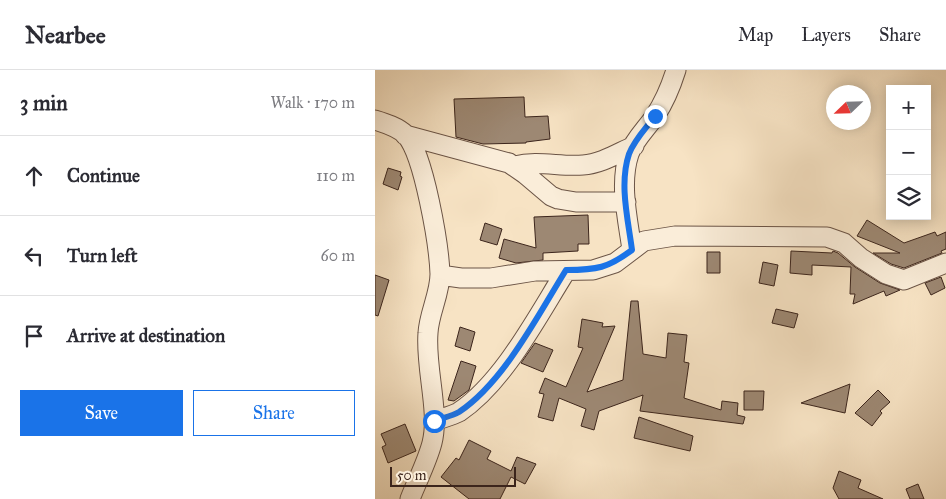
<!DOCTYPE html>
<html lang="en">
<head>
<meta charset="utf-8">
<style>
	body { margin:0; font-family:"IM FELL Great Primer",serif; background:#f7f7f7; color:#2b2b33 }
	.controls { position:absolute; right:15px; top:15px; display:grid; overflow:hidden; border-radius:0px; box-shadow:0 2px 12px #0003 }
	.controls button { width:45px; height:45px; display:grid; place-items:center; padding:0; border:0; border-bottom:1px solid #e1e1e2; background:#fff; color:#2b2b33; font:25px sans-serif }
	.compass { position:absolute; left:451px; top:15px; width:45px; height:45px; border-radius:50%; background:#fff; box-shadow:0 2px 12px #0003; rotate:247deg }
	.scale { position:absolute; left:15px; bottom:12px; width:126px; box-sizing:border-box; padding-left:5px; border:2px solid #3c251c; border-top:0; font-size:14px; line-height:18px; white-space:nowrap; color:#3c251c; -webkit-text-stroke:4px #faedd9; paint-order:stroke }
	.stop { position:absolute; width:15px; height:15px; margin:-11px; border:4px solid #1a73e8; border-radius:50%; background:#fff }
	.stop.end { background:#1a73e8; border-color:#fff; box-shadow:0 1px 5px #0008 }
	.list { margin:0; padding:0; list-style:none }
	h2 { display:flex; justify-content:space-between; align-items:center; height:65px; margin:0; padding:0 20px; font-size:21px }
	h2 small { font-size:16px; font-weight:400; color:#7c7c81 }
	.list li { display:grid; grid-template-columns:32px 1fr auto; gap:15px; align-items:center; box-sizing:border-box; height:80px; padding:0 20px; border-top:1px solid #e1e1e2 }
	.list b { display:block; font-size:19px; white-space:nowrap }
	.list em { font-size:16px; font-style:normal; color:#7c7c81 }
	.actions { display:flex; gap:10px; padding:15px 20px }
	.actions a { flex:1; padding:11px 0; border:1px solid #1a73e8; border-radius:0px; text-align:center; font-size:18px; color:#1a73e8 }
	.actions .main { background:#1a73e8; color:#fff }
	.icon { flex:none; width:28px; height:28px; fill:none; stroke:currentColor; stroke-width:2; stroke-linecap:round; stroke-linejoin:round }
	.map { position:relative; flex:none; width:571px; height:429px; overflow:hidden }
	header { display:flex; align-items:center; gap:30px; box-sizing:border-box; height:70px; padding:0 25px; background:#fff; border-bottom:1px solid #e1e1e2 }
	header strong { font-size:24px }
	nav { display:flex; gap:28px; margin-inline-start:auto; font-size:18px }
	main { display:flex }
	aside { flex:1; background:#fff }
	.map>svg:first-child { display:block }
	.building { fill:#9d8873; stroke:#3c251c }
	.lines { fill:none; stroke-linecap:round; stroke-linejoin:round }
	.minor-casing { stroke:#6b5446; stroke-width:21 }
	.minor { stroke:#faedd9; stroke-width:19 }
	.route { stroke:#1a73e8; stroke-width:6 }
</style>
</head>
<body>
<header>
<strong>Nearbee</strong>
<nav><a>Map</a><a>Layers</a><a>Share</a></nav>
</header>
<main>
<aside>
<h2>3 min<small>Walk · 170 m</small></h2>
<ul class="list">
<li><svg class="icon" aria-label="ahead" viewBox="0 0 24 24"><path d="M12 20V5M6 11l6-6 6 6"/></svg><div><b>Continue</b></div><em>110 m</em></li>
<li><svg class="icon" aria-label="left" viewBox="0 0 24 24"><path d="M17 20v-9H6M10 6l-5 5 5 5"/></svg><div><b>Turn left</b></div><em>60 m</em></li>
<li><svg class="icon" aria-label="arrive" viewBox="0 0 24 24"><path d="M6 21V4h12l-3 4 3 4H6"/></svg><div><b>Arrive at destination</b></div></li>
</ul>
<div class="actions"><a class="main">Save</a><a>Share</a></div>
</aside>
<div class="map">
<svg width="571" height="429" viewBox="0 0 571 429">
	<rect width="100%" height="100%" fill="#f7e3c4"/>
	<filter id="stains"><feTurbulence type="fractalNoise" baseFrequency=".004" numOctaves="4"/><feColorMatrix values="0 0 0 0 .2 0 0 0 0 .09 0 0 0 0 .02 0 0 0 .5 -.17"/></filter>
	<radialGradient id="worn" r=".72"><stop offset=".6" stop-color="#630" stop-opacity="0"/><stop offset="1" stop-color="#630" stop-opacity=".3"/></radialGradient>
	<path class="building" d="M149,27L150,47L173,46L175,69L151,72V73L108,74L81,67L79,29Z
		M13,98L26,102L25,106L27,107L23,120L8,114Z
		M213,145L214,174H203V181L168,183V190L141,193L124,188L129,169L161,178L159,147Z
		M492,150L529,173L560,162L562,166L571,162V179L566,181L567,183L529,198L516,194L498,183H525L482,166Z
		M110,153L127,159L122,175L105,170Z
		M416,181L457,183L458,181L463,183L480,197L505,213L525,220L511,226L509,221L478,234L480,224H475L476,197L437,195V205L415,203Z
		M332,182H345V203H332Z
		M388,192L403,195L399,216L384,213Z
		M0,205L14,210L3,246L0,245Z
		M566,207L570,218L556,225L550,213Z
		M256,231H263L268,284L291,288L293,263L312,265L309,292L314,293L309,328L346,340L347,331L363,333L362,345L370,347L368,354L265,341L268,325L224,341L219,360L206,356L211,339L184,328L178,351L163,347L169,324L164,323L170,308L191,317L208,278L203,277L207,249L228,253L227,257L240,256L212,322L248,310Z
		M401,239L423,244L419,258L397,253Z
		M85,257L100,262L95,281L80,276Z
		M160,273L178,280L168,302L146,293Z
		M86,291L101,296L94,320L79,331L73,330Z
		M475,314L470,343L426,333Z
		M503,320L515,332L505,341L507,343L497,356L480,343Z
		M369,321H389L388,340H369Z
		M264,347L318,366L315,381L259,368Z
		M30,354L41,381L13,393L7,377L11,375L6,364Z
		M94,370L116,381L112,389L136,401L142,387L161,394L150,414L136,407L125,429H94L66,407L81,388L84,390Z
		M464,401L486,410L483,418L508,429H464L458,418Z
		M543,414L549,429H535L531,419Z"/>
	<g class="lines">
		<g class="minor-casing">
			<path id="minor" d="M0,50C10,53 23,57 31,65C49,85 64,175 65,204C65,224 54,243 53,263C50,297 65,342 57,373C52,392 42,411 35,429
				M30,65L134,93L150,104L176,126L183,129L201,132H251
				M140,96C163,90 185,97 208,95C226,94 243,83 259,76
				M257,180C253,150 244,114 254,84C259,70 272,58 280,46C290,31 296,16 301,0
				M65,205L86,208H116L160,201L218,200L240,193L269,171L300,166L452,167L469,173L486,188L511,204L529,210L571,193
				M59,351C67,348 77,346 84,342C129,312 163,245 191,201"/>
		</g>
		<use href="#minor" class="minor"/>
	</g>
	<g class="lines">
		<path class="route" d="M59,351C67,348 77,346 84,342C129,312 163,245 191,200C222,200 233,198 257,180C253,149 244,114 254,84C259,70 272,57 280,46"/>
	</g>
	<rect width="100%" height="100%" filter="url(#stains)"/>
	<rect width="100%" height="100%" fill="url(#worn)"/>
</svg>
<div class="controls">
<button>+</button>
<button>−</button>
<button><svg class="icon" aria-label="layers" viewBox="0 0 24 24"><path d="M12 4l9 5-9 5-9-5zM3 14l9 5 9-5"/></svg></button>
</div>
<svg class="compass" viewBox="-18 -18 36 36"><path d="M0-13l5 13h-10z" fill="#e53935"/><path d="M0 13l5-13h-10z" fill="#7c7c81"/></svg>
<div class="scale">50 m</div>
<div class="stop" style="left:59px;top:351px"></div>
<div class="stop end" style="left:280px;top:46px"></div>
</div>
</main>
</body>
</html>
